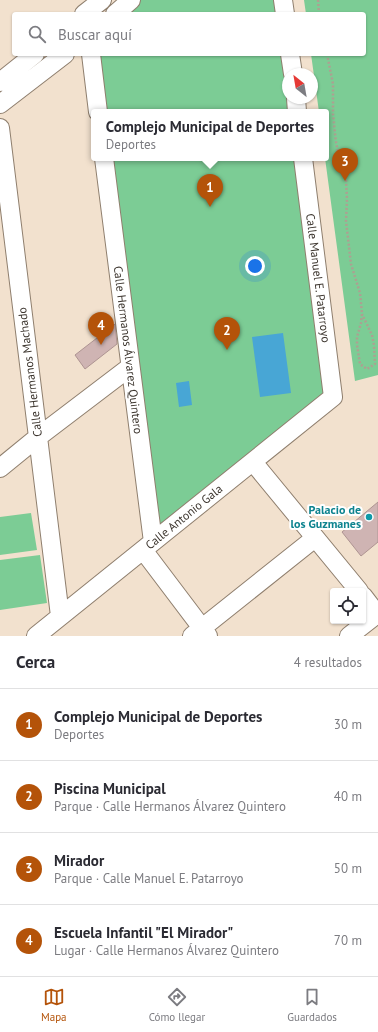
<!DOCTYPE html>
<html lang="es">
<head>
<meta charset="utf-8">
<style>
	body { margin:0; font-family:"PT Sans",sans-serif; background:#f7f7f7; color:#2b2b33 }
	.controls { position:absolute; right:12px; bottom:12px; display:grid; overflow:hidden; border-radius:4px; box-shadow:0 1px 3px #0004 }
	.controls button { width:36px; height:36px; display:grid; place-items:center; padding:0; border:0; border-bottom:1px solid #e1e1e2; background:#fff; color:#2b2b33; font:20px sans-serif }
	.compass { position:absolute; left:282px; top:68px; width:36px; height:36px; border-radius:50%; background:#fff; box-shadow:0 1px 3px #0004; rotate:329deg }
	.you { position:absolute; left:255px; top:266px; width:14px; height:14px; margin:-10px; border:3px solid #fff; border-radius:50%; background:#1a73e8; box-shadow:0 0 0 6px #1a73e833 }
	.badge { display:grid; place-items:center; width:26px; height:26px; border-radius:50%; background:#b45309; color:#fff; font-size:13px; font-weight:700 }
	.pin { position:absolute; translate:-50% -33px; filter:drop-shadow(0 1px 2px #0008) }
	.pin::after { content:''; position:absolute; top:21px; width:14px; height:12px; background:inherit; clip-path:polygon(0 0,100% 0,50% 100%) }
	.popup { position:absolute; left:91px; top:109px; width:238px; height:52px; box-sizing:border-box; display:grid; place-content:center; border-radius:4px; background:#fff; filter:drop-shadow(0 1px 3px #0005); font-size:13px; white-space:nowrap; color:#7c7c81 }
	.popup b { font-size:15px; color:#2b2b33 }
	.popup::after { content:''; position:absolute; left:50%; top:100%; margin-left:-8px; border:8px solid transparent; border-top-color:#fff }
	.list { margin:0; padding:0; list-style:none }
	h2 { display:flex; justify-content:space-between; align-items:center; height:52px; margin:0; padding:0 16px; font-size:17px }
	h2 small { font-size:13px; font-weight:400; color:#7c7c81 }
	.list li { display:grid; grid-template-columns:26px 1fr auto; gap:12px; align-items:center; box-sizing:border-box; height:72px; padding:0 16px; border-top:1px solid #e1e1e2 }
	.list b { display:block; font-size:15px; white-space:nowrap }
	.list p { margin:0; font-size:13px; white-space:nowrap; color:#7c7c81 }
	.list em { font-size:13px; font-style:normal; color:#7c7c81 }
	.icon { flex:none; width:22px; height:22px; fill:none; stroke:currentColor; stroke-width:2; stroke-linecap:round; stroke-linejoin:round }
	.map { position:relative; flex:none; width:378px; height:636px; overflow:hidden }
	.search { position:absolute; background:#fff; box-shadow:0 1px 3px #0004; left:12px; right:12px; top:12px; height:44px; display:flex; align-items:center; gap:10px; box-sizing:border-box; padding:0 14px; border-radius:4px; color:#7c7c81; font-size:15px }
	.sheet { height:340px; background:#fff }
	nav { display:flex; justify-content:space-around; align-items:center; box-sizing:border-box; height:56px; border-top:1px solid #e1e1e2; background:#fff; font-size:11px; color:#7c7c81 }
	nav a { display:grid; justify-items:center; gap:2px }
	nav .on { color:#b45309 }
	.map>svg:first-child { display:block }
	.green { fill:#7ccc95 }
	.water { fill:#48a6d5 }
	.building { fill:#cfb4b3; stroke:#ae9492 }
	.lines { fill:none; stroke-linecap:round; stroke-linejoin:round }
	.street-casing { stroke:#8f7f6e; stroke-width:20 }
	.path { stroke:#ada091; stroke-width:2.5; stroke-dasharray:2 2; stroke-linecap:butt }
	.street { stroke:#fff; stroke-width:18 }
	.culture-dot { fill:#0f9aa8; stroke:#fff; stroke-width:1.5 }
	.labels { text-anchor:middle; stroke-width:4; stroke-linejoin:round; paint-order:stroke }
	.street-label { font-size:12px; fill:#3d362f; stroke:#fff }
	.culture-label { font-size:12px; font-weight:bold; fill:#0d838f; stroke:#fff; text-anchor:end }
</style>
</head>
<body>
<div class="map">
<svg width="378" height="636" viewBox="0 0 378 636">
	<rect width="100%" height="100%" fill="#f2e1ce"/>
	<path class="green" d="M131,0H283L285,14H115Z
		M304,0H378V375L355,381L325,158L326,112H319L311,54H364V14H306Z
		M91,54H290L288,74V98L297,112H98Z
		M104,158H303L333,397L153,542Z
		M31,513L37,550L0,555V517Z
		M40,555L47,603L0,610V560Z"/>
	<path class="water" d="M283,333L291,393L260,397L252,337Z
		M189,381L192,405L179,407L176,383Z"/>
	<path class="building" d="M115,324L117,344L85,369L75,355Z
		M378,502V542L361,556L342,532Z"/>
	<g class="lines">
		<g class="street-casing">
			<path id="street" d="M283,0L285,14
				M84,14L102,0
				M115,14L131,0
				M91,54L98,112
				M290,54L293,74
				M0,82L35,54
				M296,98L297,112
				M0,104L65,54
				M0,128L60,616
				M104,158L153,542
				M253,462L359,591
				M0,468L38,437L130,367
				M143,550L208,636
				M36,636L333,397L303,158
				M192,636L315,538
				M349,636L377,614L363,596"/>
		</g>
		<path class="path" d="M318,0L319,14
			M327,54L333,84V114L336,142L340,162L346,180L347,199L346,221L351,264L360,293L362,314L361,323L357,337V345L360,364L367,369L375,364L374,345L372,335L362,314"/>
		<use href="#street" class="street"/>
	</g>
	<circle class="culture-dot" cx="369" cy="517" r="4"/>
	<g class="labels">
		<g class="street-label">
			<text transform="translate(318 278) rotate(83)" y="4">Calle Manuel E. Patarroyo</text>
			<text transform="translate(128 350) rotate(83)" y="4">Calle Hermanos Álvarez Quintero</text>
			<text transform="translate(30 372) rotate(-97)" y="4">Calle Hermanos Machado</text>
			<text transform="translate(184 517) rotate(-39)" y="4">Calle Antonio Gala</text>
		</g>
		<g class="culture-label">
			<text x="361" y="514">Palacio de<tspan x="361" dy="14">los Guzmanes</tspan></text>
		</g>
	</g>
</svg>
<div class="controls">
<button><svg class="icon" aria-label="locate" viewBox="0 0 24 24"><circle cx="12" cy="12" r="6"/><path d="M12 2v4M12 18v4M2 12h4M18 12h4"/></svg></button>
</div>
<svg class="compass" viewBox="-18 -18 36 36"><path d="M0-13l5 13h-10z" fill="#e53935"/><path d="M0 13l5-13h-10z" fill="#7c7c81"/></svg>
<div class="you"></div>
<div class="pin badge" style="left:210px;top:207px">1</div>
<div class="popup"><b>Complejo Municipal de Deportes</b>Deportes</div>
<div class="pin badge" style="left:227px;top:350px">2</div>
<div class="pin badge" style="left:345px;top:181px">3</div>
<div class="pin badge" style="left:101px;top:345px">4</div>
<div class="search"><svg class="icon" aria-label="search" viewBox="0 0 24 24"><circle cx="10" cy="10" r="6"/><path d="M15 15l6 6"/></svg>Buscar aquí</div>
</div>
<section class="sheet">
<h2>Cerca<small>4 resultados</small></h2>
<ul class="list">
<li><span class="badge">1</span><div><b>Complejo Municipal de Deportes</b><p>Deportes</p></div><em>30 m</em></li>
<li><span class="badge">2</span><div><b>Piscina Municipal</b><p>Parque · Calle Hermanos Álvarez Quintero</p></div><em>40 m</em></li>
<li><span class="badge">3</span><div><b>Mirador</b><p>Parque · Calle Manuel E. Patarroyo</p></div><em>50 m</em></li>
<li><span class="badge">4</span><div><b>Escuela Infantil &quot;El Mirador&quot;</b><p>Lugar · Calle Hermanos Álvarez Quintero</p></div><em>70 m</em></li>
</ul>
</section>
<nav>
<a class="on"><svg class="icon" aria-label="map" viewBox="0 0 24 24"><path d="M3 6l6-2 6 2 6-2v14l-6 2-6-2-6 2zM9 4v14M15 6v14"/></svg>Mapa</a>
<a><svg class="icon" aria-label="directions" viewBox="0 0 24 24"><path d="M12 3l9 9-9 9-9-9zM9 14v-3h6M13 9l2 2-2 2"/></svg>Cómo llegar</a>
<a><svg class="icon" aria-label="saved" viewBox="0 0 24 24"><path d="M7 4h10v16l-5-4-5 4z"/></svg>Guardados</a>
</nav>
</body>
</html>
